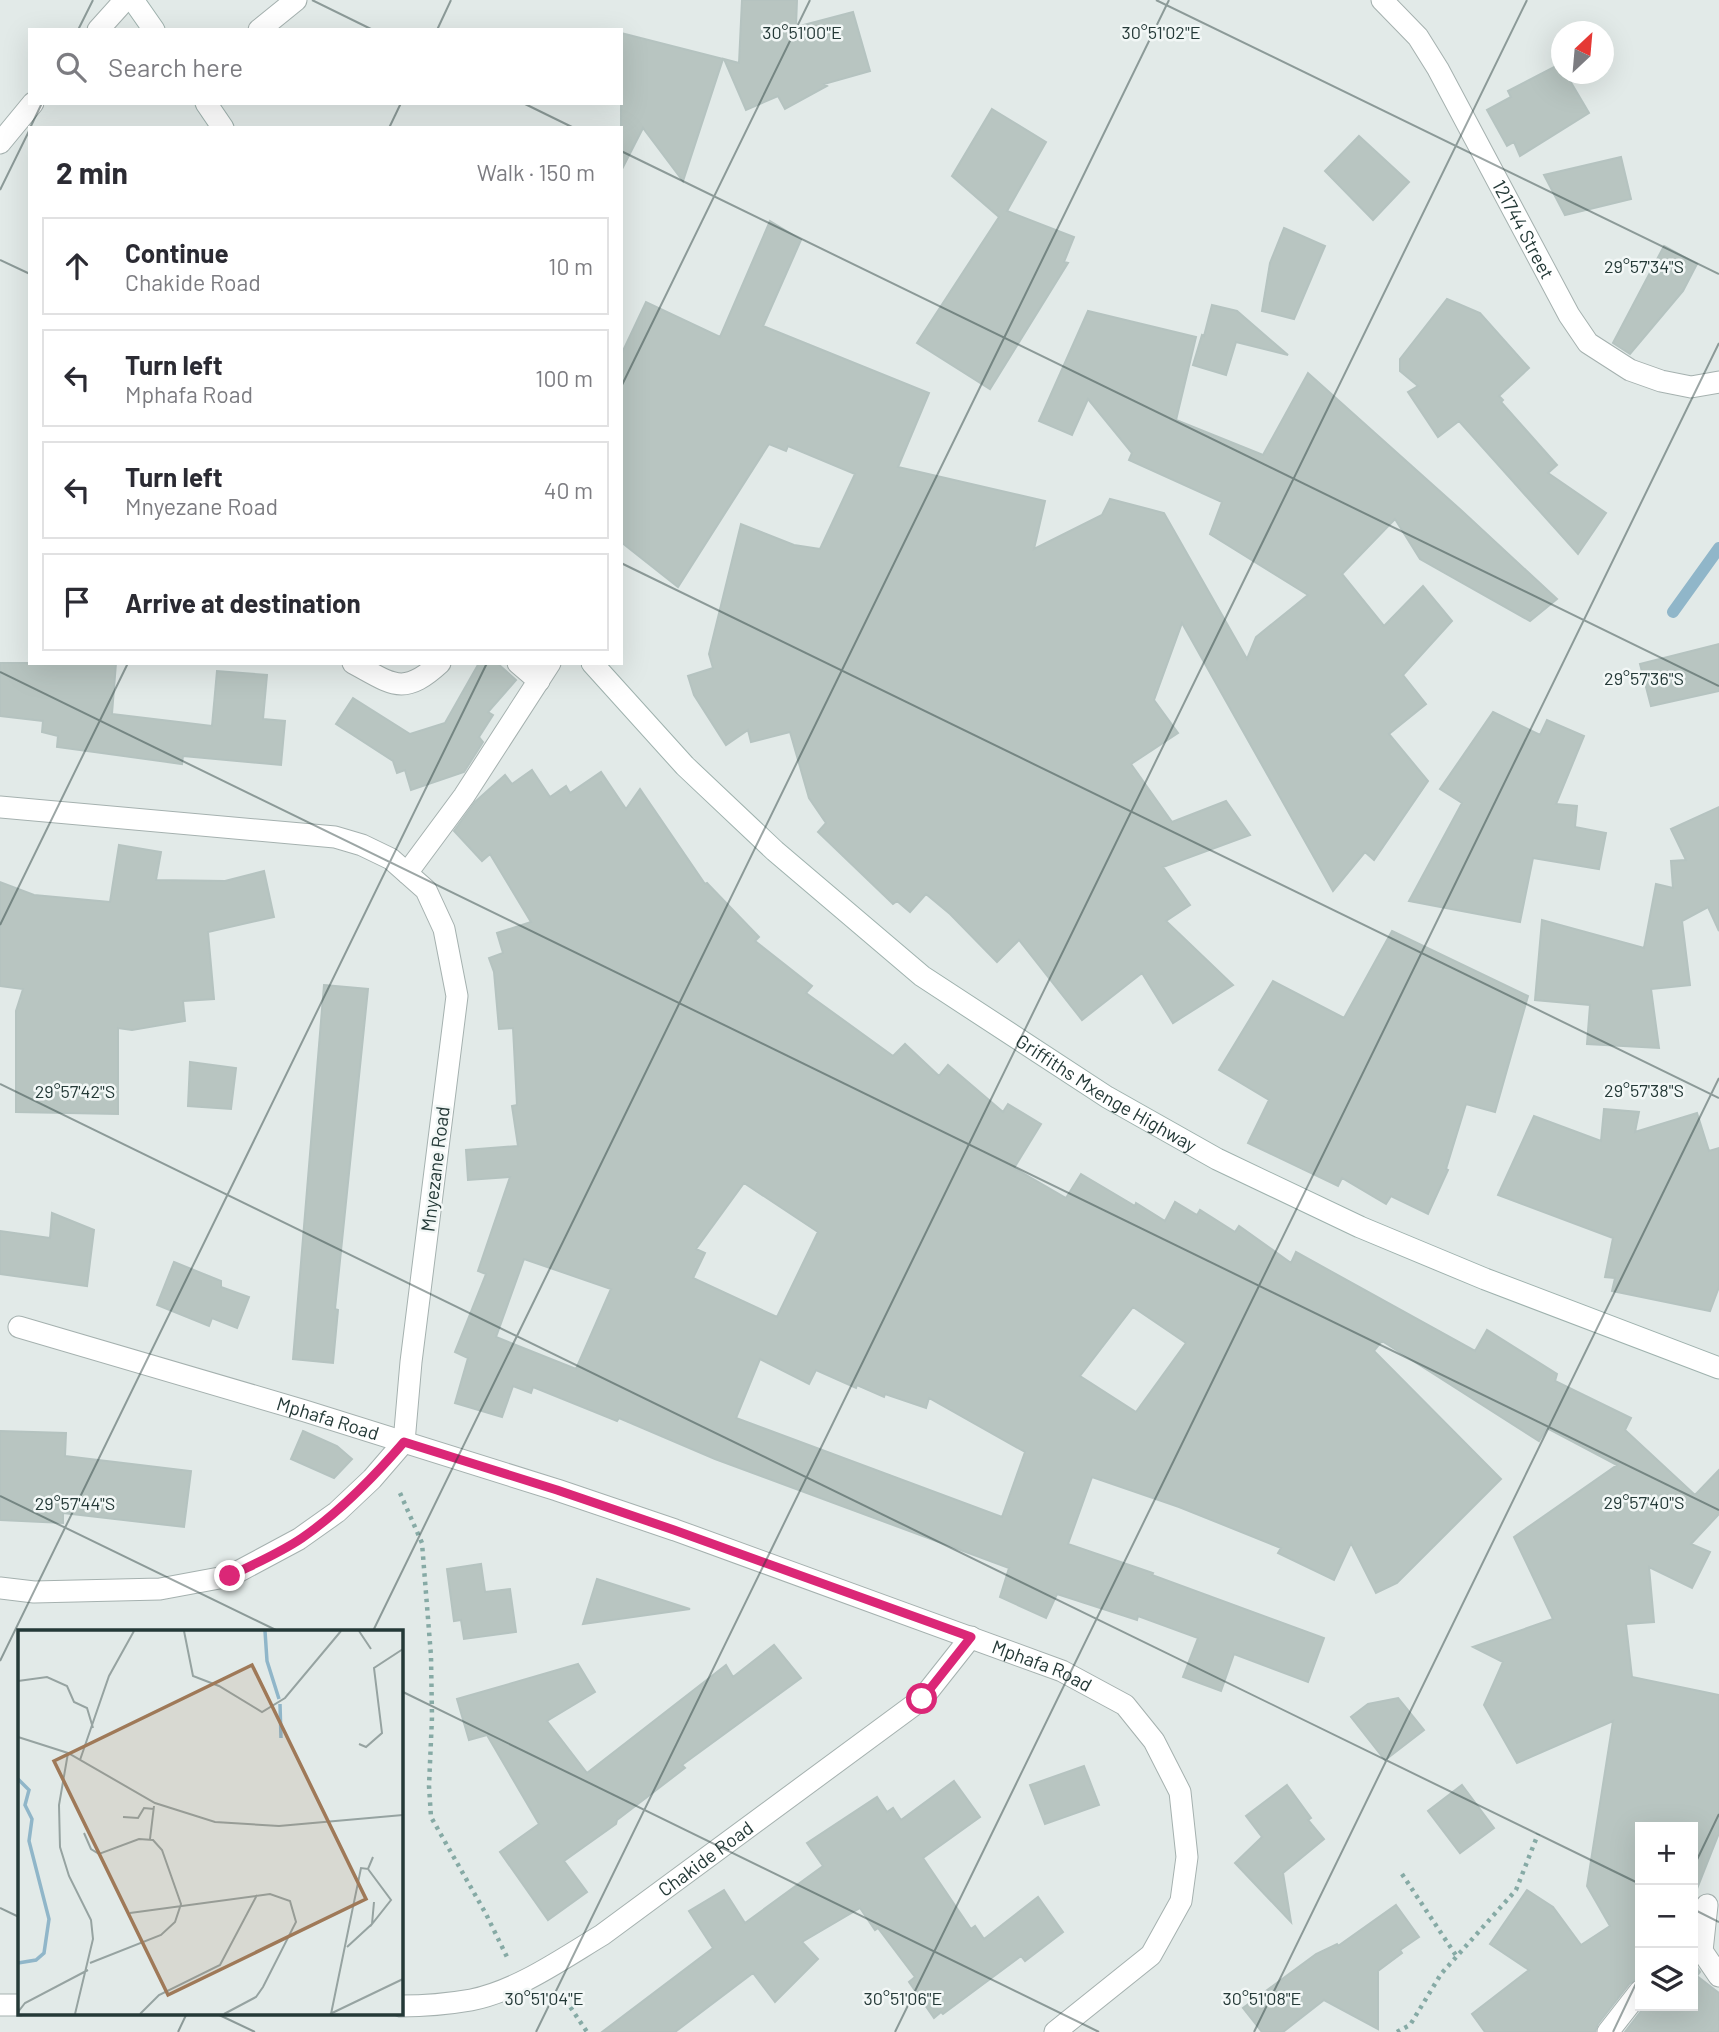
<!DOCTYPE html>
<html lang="en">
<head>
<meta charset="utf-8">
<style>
	body { margin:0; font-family:Barlow,sans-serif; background:#f7f7f7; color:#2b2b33 }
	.controls { position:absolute; right:21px; bottom:21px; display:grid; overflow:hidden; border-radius:0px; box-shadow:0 7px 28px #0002 }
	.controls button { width:63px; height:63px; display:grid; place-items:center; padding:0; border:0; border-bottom:2px solid #e1e1e2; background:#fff; color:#2b2b33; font:35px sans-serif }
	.compass { position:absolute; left:1551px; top:21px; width:63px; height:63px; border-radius:50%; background:#fff; box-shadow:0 7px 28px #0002; rotate:26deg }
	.stop { position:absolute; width:21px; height:21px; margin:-16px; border:5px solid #db2777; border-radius:50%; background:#fff }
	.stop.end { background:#db2777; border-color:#fff; box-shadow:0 2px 7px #0008 }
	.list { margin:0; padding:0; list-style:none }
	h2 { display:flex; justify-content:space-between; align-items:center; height:91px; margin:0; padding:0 28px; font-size:30px }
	h2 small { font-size:23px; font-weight:400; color:#7c7c81 }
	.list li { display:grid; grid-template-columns:46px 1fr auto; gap:21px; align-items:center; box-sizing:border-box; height:98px; margin:0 14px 14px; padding:0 14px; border:2px solid #e1e1e2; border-radius:0px }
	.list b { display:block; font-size:26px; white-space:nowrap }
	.list p { margin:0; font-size:23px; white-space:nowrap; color:#7c7c81 }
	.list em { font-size:23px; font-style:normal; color:#7c7c81 }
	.icon { flex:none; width:38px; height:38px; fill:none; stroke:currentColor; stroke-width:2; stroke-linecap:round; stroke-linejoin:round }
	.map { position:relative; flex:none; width:1719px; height:2032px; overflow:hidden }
	.search { position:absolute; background:#fff; box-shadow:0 7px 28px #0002; left:28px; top:28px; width:595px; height:77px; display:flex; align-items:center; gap:18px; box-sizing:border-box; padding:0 24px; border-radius:0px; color:#7c7c81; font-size:26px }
	.panel { position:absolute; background:#fff; box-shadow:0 7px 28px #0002; left:28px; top:126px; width:595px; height:539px; border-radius:0px }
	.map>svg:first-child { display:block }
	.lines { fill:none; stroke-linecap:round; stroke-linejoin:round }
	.stream { stroke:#90b6c9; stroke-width:12 }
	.building { fill:#b8c5c1; stroke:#b5c3c0; stroke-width:2; fill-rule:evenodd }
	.street-casing { stroke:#a5b1af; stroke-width:23 }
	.secondary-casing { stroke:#9fb2ae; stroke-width:23 }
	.path { stroke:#86aaa5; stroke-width:4.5; stroke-dasharray:3.5 5; stroke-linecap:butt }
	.street { stroke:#fff; stroke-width:21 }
	.secondary { stroke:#fff; stroke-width:21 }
	.route { stroke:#db2777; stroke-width:9 }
	.ticks { fill:none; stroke:#243937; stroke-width:2; stroke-opacity:0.45 }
	.labels { text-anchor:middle; stroke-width:5; stroke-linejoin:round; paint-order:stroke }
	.street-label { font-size:19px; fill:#243937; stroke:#f2f7f6 }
	.inset-river { fill:none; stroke:#90b6c9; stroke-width:3.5 }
	.inset-road { fill:none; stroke:#96a3a1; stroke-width:2 }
	.view { fill:#9f7958; fill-opacity:0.15; stroke:#9f7958; stroke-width:3.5 }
	.inset-edge { fill:none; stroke:#243937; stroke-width:3.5 }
	.ticks-label { font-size:18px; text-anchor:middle; fill:#243937; stroke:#f2f7f6; stroke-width:5; stroke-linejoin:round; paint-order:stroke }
</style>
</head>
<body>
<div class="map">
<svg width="1719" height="2032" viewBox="0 0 1719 2032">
	<rect width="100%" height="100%" fill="#e2eae8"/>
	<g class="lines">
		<path class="stream" d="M1673,612L1719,548"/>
	</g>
	<path class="building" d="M742,0H797L796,27L853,12L870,71L824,84L827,86L785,109L778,96L746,110L724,59L739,63Z
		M621,33L723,59L683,181L643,128L621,171Z
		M1560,64L1562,74H1566L1589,113L1520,156L1514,142L1507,146L1487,110L1511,97L1508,91Z
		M992,109L1046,142L1007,211L1074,237L1064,262L1068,263L990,389L917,343L999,217L952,176Z
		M1359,136L1409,182L1373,220L1325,171Z
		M1621,157L1631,199L1565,215L1544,175Z
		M770,221L801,240L763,326L929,393L898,467L1045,501L1034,549L1102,515L1110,499L1164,513L1247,659L1256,637L1308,595L1210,534L1222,502L1129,460L1132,453L1088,399L1072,435L1039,421L1088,311L1196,337L1176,420L1263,455L1308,373L1462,511L1557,599L1530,621L1420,559L1395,519L1342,574L1384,626L1423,586L1452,621L1403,675L1426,704L1389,734L1428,781L1374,860L1365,852L1333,891L1182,623L1154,700L1178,733L1131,764L1172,822L1226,801L1250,835L1163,867L1190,905L1166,921L1233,985L1173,1023L1142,973L1082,1020L1019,940L997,962L950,914L926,894L910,912L897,901L893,904L818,832L826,823L809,798L790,732L751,742L748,730L726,745L694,695L688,676L713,668L709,654L741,524L794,545L820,549L855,474L788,446L786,451L769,444L678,587L621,542V355L646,302L720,337Z
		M1284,228L1325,246L1294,319L1262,311L1270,263Z
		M1664,246L1697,264L1683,291L1630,354L1613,343Z
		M1447,299L1480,313L1529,368L1499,396L1503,400L1501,402L1557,465L1548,473L1606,513L1578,554L1459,421L1438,437L1408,392L1418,386L1400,371V359Z
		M1212,305L1237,311L1288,355L1236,342L1226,375L1193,365L1202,335L1204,336Z
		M1719,644V691L1651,706L1640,664Z
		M0,663H116L112,714L212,726L217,671L267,675L263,719L285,721L281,765L183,756L182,764L57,747L58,736L42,732L43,721L0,716Z
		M479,663H497L516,680L488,712L493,715L479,737L483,742L464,772L411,790L405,770L397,773L393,761L336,724L353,698L410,734L445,723Z
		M1493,712L1540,735L1547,720L1584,736L1556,804L1577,806L1575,827L1606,833L1599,869L1533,858L1520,922L1409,901L1462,803L1440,789Z
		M532,770L550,797L566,786L570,793L601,772L626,809L640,789L705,884L707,883L759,937L755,941L812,986L806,993L893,1056L905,1044L939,1076L948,1065L1003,1112L1008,1104L1041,1124L1014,1168L1066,1198L1081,1174L1135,1206L1136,1203L1165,1221L1175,1202L1197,1215L1200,1210L1235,1232L1239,1226L1291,1263L1296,1252L1475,1351L1487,1330L1557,1374L1555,1381L1631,1418L1625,1430L1695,1495L1719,1470V1514L1691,1544L1710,1552L1692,1588L1649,1567L1654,1622L1626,1624L1632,1677L1719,1695V1833L1693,1899V1827H1640V1978L1630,1983L1598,2024L1595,2032H1485L1472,2014L1529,1970L1490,1944L1527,1890L1553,1907L1581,1945L1610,1926L1587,1886L1613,1721L1517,1763L1484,1705L1503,1662L1473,1647L1553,1619L1514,1537L1617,1465L1547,1428L1539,1441L1382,1341L1374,1351L1501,1479L1397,1583L1376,1593L1351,1543L1334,1580L1278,1553L1281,1548L1179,1507L1092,1477L1068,1544L1153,1573L1152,1575L1324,1638L1308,1682L1234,1654L1221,1691L1183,1677L1198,1638L1138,1616L1137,1620L1057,1594L1046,1618L1000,1597L1009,1568L715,1459L619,1418L617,1421L533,1387L531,1393L513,1386L502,1417L455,1403L468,1358L455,1352L486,1274L478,1271L510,1177L468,1180L466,1150L518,1146L512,1106L517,1105L513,1028L499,1029L494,972L489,958L503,953L497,933L531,922L490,854L482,861L454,831L475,802L505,775L512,784ZM744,1183L818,1232L777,1317L693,1278L705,1253L696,1249ZM524,1259L611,1289L576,1369L496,1337ZM1133,1307L1186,1343L1136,1412L1080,1376ZM760,1359L809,1384L816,1370L856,1388L857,1385L884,1397L885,1394L926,1408L929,1398L1025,1452L1002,1517L736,1418Z
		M1719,807V931L1708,907L1682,921L1690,985L1651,989L1659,1048L1587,1044L1590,1005L1535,1000L1542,920L1644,948L1656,884L1673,888L1671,861L1686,860L1671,829Z
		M119,845L161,852L156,880L225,881L264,871L274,917L208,932L214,999L183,1001L185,1021L132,1030L118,1028V1114L16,1112V1011L23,989L0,986V882L34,895L110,902Z
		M1392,931L1528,996L1495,1112L1466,1104L1446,1169L1448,1170L1428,1214L1391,1196L1386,1204L1342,1178L1338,1186L1248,1143L1269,1100L1219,1070L1273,981L1344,1018Z
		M324,985L368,989L335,1309L338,1310L333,1363L293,1359Z
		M190,1062L236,1068L231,1109L188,1106Z
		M1604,1109L1639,1112L1635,1132L1697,1113L1709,1151L1719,1148V1287L1710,1311L1612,1291L1615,1278L1605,1277L1613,1238L1498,1195L1534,1116L1601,1141Z
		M52,1213L94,1230L87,1286L0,1274V1231L50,1238Z
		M174,1262L221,1281V1287L249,1297L237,1328L212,1318L209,1326L157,1305Z
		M0,1431L66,1433L65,1456L191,1471L184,1527L63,1513V1523L0,1520Z
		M303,1431L337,1446L352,1459L334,1478L291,1459Z
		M481,1564L485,1592L510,1589L516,1632L464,1639L461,1620L454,1621L447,1569Z
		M597,1579L690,1609L583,1624Z
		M774,1645L801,1678L682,1765L685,1768L617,1820L616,1824L564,1861L587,1892L548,1920L500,1852L539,1824L487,1735L469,1740L457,1699L578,1664L595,1692L547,1721L587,1773L726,1665L733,1677Z
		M1398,1698L1424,1730L1385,1760L1351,1717L1368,1704Z
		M1084,1766L1099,1805L1045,1824L1030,1785Z
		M954,1781L980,1817L923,1858L971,1929L975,1926L984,1939L1038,1897L1063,1932L1025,1961L1021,1956L943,2014L941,2012L934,2018L909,1982L915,1977L878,1928L875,1930L860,1908L802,1942L818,1959L775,2002L753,1973L675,2032H602L713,1948L689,1911L724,1890L745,1923L823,1866L807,1843L877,1797L887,1812L893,1808L901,1820Z
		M1287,1785L1311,1818L1308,1820L1324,1839L1283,1873L1291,1922L1235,1863L1262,1837L1246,1816Z
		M1462,1785L1494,1828L1460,1853L1428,1811Z
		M1396,1905L1419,1937L1400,1950L1402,1953L1378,1971V2029L1324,2000L1283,2032H1262L1243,2008L1316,1954L1337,1944L1338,1946Z
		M1693,1961L1700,1972L1697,1976L1719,1993V2032H1625L1645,2006H1693Z"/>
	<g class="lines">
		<g class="street-casing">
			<g id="street">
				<path id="s1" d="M1382,0L1418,37L1438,69L1569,315L1588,343L1630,370L1661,381L1691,387L1719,382"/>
				<path d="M98,30L125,0"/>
				<path d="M259,30L296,0"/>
				<path d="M0,143L33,103"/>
				<path d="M353,663C392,684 403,697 440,663"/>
				<path d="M518,663L539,681"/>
				<path d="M0,807L335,837L362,845L391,859L426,890L444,929L457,996L411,1362L404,1442L372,1479L337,1512L299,1539L230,1576L160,1589L34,1592L0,1588"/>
				<path d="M407,873L464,796L550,663"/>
				<path id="s2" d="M19,1327L305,1411L557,1490L675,1530L1062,1671L1125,1705L1154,1741L1180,1792L1187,1857L1181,1901L1151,1955L1055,2032"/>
				<path d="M1707,1905L1702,1951L1719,1976"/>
				<path d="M0,2005H19"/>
				<path id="s3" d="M401,2006C424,2006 448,2004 471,2000C517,1991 562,1959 602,1935L922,1699L971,1637"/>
				<path d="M1608,2032L1640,1991"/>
			</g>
		</g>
		<g class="secondary-casing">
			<g id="secondary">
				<path d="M133,0L154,30"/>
				<path d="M206,103L223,128"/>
				<path id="s4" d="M592,663L685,766L775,851L922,976L1107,1097L1217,1159L1360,1227L1485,1279L1719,1368"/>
			</g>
		</g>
		<path class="path" d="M400,1493L422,1543L431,1656L432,1717L429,1786L431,1817L486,1914L507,1957
			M1402,1874L1457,1957
			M561,1993L587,2032
			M1397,2032L1410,2025L1441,1974L1516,1890L1538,1834"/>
		<use href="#street" class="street"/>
		<use href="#secondary" class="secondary"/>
	</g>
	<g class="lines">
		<path class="route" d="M230,1576C254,1564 280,1553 302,1538C341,1511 373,1478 404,1442L557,1490L674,1530L971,1637L922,1699"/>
	</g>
	<path class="ticks" d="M312,0L373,30M1156,0L1719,274M78,30L93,0M437,30L451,0M523,103L574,128M30,128L42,103M389,128L401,103M621,151L1719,686M0,190L30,129M0,260L30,274M621,387L810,0M621,563L1719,1098M0,672L1719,1510M0,925L128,663M0,1084L1640,1884M0,1496L278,1631M373,1631L1169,0M0,1661L487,663M401,1691L1099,2032M1693,1868L1719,1814M0,1908L19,1917M1693,1909L1719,1922M215,2013L255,2032M178,2032L187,2013M536,2032L1527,0M895,2032L1719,343M1254,2032L1719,1078M1613,2032L1640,1975"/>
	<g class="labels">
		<g class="street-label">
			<text dy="7" stroke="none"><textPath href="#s1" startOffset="271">121744 Street</textPath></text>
			<text dy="7" stroke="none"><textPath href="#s4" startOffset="674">Griffiths Mxenge Highway</textPath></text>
			<text transform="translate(435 1169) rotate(-83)" y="7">Mnyezane Road</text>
			<text dy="7" stroke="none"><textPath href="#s2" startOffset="322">Mphafa Road</textPath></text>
			<text dy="7" stroke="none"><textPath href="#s2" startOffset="1078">Mphafa Road</textPath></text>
			<text dy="7" stroke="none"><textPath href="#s3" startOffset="346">Chakide Road</textPath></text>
		</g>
	</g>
	<g transform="translate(18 1630)">
		<rect width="385" height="385" fill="#e2eae8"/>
		<path class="inset-river" d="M247,1L249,31L261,69M262,74L263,108M0,149L11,160L7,175L14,189L11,211L31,289L26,323L18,330L0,333"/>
		<path class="inset-road" d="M166,1L175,46L201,56L244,82L267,68L323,1M341,1L353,19M0,51L29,47L49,56L56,72L69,78L75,98M0,107L50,123L137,173L197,192L261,196L385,185M341,114L348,117L364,103L356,38L385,19M50,123L41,175L42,217L51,246L73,290L75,309L57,384M62,130L91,46L116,1M105,187L120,188L126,178L136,179M66,203L73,219L81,224L121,209L135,210L144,220L163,274L157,292L143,305L72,333M132,209L136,176M350,239L373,270L354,294L356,272M112,283L252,264L272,271L278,292L245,357L238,367L206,384M329,317L354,294M0,382L7,373L70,340M122,384L141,365L202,335L239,265M312,384L385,349M313,384L343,238L350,239L355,227"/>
		<path class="view" d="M234,35L348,269L150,365L36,131Z"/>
		<rect width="385" height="385" class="inset-edge"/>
	</g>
	<g class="ticks-label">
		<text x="802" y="39">30°51'00"E</text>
		<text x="1161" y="39">30°51'02"E</text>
		<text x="1644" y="273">29°57'34"S</text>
		<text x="1644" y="685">29°57'36"S</text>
		<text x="1644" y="1097">29°57'38"S</text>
		<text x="75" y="1098">29°57'42"S</text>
		<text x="1644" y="1509">29°57'40"S</text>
		<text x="75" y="1510">29°57'44"S</text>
		<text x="544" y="2005">30°51'04"E</text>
		<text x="903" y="2005">30°51'06"E</text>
		<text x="1262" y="2005">30°51'08"E</text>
	</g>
</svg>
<div class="controls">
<button>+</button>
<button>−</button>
<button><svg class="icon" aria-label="layers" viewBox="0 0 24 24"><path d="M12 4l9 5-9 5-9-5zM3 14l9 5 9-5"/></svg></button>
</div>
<svg class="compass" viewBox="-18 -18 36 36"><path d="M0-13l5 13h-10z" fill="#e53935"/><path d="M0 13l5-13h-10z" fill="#7c7c81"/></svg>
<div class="stop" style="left:922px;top:1699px"></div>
<div class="stop end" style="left:230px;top:1576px"></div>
<div class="search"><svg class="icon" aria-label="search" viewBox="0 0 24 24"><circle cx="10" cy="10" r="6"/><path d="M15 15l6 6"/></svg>Search here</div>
<section class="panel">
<h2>2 min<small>Walk · 150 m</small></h2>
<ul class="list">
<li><svg class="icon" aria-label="ahead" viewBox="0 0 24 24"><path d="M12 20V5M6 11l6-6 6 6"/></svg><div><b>Continue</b><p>Chakide Road</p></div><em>10 m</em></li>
<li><svg class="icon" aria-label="left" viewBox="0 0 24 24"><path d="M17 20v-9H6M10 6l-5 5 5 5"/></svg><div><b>Turn left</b><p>Mphafa Road</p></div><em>100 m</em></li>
<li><svg class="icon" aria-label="left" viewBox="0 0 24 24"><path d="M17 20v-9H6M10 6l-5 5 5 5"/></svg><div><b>Turn left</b><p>Mnyezane Road</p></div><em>40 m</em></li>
<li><svg class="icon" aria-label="arrive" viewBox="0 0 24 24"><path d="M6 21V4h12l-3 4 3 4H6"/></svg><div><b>Arrive at destination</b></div></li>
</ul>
</section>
</div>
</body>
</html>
